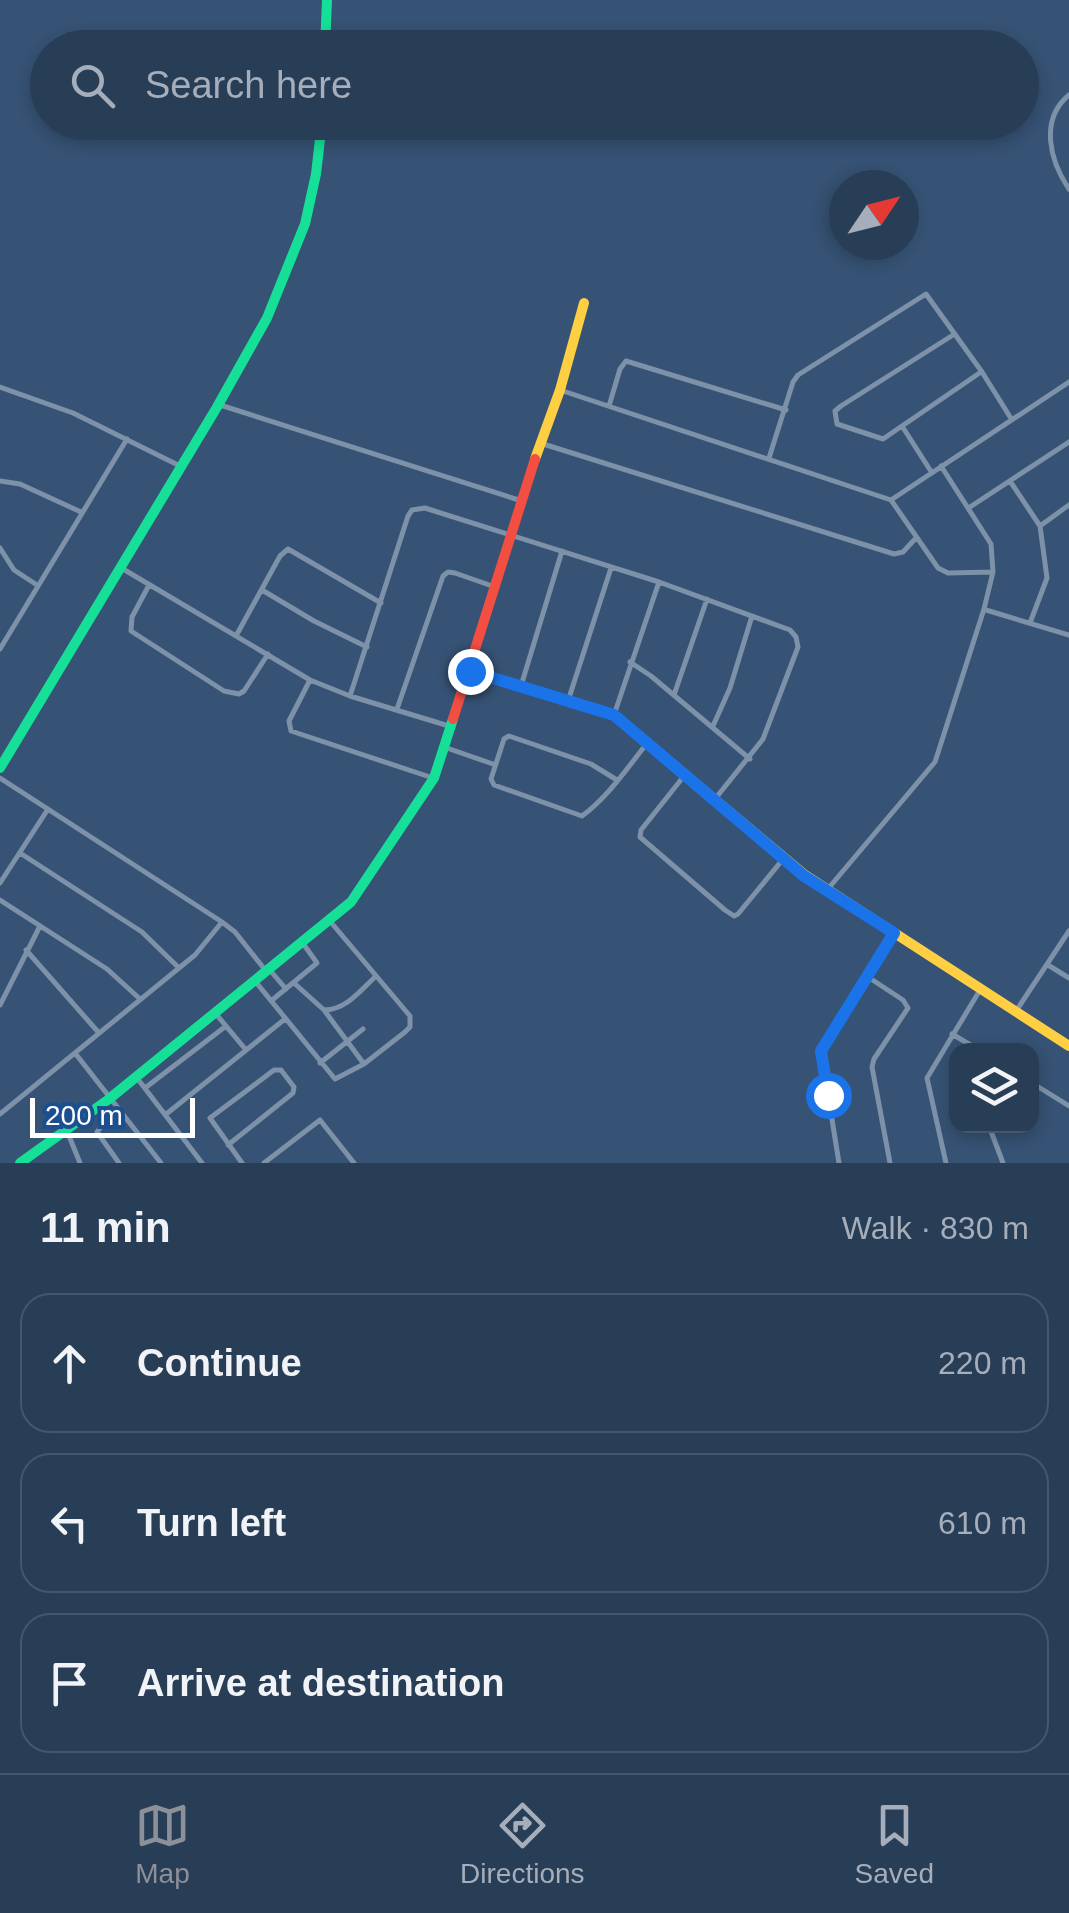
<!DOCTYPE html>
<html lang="en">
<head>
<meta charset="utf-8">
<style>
	body { margin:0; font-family:Arial,sans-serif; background:#30455d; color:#f1f3f6 }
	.controls { position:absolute; right:30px; bottom:30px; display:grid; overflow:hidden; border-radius:20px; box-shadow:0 5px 15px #0003 }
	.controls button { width:90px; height:90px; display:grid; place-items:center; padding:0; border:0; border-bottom:2px solid #44576d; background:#283e57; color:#f1f3f6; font:50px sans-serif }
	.compass { position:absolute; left:829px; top:170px; width:90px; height:90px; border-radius:50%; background:#283e57; box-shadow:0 5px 15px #0003; rotate:55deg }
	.scale { position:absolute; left:30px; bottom:25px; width:165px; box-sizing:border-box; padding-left:10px; border:5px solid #fff; border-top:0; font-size:28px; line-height:35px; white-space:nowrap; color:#fff; -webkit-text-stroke:8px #1b4f8f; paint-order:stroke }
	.stop { position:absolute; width:30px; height:30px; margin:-22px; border:8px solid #1a73e8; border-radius:50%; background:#fff }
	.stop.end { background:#1a73e8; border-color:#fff; box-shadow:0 2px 10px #0008 }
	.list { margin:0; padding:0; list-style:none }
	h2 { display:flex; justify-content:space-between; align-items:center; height:130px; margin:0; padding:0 40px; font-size:42px }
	h2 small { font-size:32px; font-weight:400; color:#a5aeba }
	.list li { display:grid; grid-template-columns:65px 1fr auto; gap:30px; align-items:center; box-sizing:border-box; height:140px; margin:0 20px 20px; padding:0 20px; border:2px solid #44576d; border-radius:30px }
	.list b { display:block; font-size:38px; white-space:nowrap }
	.list em { font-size:32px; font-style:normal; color:#a5aeba }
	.icon { flex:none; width:55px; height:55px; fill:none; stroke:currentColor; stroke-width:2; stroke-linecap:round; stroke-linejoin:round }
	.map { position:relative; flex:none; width:1069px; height:1163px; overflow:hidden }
	.search { position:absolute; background:#283e57; box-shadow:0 5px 15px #0003; left:30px; right:30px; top:30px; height:110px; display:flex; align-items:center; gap:25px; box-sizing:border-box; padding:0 35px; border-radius:55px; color:#a5aeba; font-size:38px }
	.sheet { height:610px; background:#283e57 }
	nav { display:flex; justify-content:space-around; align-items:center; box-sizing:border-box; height:140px; border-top:2px solid #44576d; background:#283e57; font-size:28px; color:#a5aeba }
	nav a { display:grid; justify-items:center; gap:5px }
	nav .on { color:#8c9099 }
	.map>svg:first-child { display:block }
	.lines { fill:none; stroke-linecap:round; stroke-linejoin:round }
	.street { stroke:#7d92a8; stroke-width:5 }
	.fast { stroke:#16e098; stroke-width:10 }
	.slow { stroke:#ffcf43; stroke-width:10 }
	.jam { stroke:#f24e42; stroke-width:10 }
	.route { stroke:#1a73e8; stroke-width:12 }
</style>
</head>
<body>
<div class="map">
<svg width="1069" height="1163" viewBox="0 0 1069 1163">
	<rect width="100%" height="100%" fill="#365274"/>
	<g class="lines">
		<path class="street" d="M1069,95C1039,120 1050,161 1069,189
			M953,335L841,406L835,411L837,424L883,439L981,372
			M0,387L73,413L180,466
			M560,390L891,500L1069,382
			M220,405L522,501
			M609,406L620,369L626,361L786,410
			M902,426L932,473
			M540,443L894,554L903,552L916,538
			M769,458L793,382L798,375L926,294L982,372L1012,420
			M0,481L20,484L81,512
			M1010,481L1040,526L1047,578L1030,623
			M891,500L938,568L948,573L993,572
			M970,507L1069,442
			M1040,526L1069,505
			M0,548L14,570L37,585
			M123,569L310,680L350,696L449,726
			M149,585L132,617L131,631L224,691L239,694L244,691L268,654
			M262,590L314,621L367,647
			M986,610L1069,635
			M236,636L280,556L288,549L381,603
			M0,649L127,439
			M630,662L651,676L750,759
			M310,680L289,721L291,731L433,778
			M521,686L562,551
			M674,695L707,599
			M350,696L408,516L412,510L425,508L659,582L790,630L796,637L798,647L763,739L715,799
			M568,701L611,568
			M397,709L443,576L448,572L455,573L495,587
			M614,715L659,582
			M713,726L730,688L752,616
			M444,747L493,764
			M684,776L641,830L640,837L725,910L734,916L738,914L784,858
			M0,778L222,922L235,932L266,971
			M617,780L591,764L509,736L504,739L491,779L494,785L582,816C608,797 628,767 648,742
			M20,853L142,932L179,968
			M0,883L48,809
			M827,890L935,762L984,609L993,572L991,544L941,466
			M0,900L107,969L140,999
			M26,950L99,1033
			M1048,965L1069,978
			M269,969L286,989
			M868,977L903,1000L908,1008L874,1059L872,1067L890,1163
			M255,981L335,1079L364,1064L405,1032L410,1027V1016L329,920
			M294,983L324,1010C346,1010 361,990 376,976
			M271,1001L317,963L302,942
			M0,1005L40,926
			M324,1010L364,1064
			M1016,1011L1069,931
			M216,1014L246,1050
			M952,1034L979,1050
			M75,1053L161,1163
			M320,1063L363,1029
			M137,1078L202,1163
			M1032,1083L1069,1106
			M145,1088L226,1026
			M116,1107L97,1132L119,1163
			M0,1114L195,955L222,922
			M165,1115L285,1019
			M989,1126L1003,1163
			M67,1131L80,1163
			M228,1145L293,1093L294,1087L281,1070H274L210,1118L242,1163
			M264,1163L320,1120L354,1163
			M839,1163L821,1051L894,933
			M946,1163L927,1078L980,990"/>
		<path class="fast" d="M325,48L327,0
			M0,768L217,407L267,318L305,224L316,174L322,122
			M20,1163L109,1099L351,902L434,778L453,719"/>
		<path class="slow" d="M535,459L560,390L584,303
			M470,671L614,715L805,875L1069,1046"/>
		<path class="jam" d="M453,719L535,459"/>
	</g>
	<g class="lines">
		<path class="route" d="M470,671L614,715L804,876L894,933L821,1051L828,1095"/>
	</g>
</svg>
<div class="controls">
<button><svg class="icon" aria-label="layers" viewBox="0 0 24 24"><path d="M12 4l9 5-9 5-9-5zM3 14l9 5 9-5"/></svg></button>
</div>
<svg class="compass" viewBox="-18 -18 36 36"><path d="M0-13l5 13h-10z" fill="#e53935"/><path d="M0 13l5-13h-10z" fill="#a5aeba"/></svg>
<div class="scale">200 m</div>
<div class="stop" style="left:828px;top:1095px"></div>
<div class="stop end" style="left:470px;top:671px"></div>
<div class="search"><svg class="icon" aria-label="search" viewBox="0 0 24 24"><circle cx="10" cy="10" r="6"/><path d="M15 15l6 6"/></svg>Search here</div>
</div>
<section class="sheet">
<h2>11 min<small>Walk · 830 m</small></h2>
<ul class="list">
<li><svg class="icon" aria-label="ahead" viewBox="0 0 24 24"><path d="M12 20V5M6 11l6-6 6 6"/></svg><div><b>Continue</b></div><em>220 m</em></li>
<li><svg class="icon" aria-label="left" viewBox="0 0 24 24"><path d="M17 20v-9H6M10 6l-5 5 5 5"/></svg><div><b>Turn left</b></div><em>610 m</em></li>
<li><svg class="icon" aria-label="arrive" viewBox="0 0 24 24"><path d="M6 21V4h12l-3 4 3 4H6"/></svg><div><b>Arrive at destination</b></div></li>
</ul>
</section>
<nav>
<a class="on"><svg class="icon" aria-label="map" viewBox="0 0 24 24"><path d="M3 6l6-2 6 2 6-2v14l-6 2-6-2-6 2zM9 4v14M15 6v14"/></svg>Map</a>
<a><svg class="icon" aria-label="directions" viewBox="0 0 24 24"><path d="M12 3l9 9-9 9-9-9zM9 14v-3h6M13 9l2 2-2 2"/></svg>Directions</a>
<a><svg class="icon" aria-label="saved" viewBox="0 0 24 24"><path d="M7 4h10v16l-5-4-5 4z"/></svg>Saved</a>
</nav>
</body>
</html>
